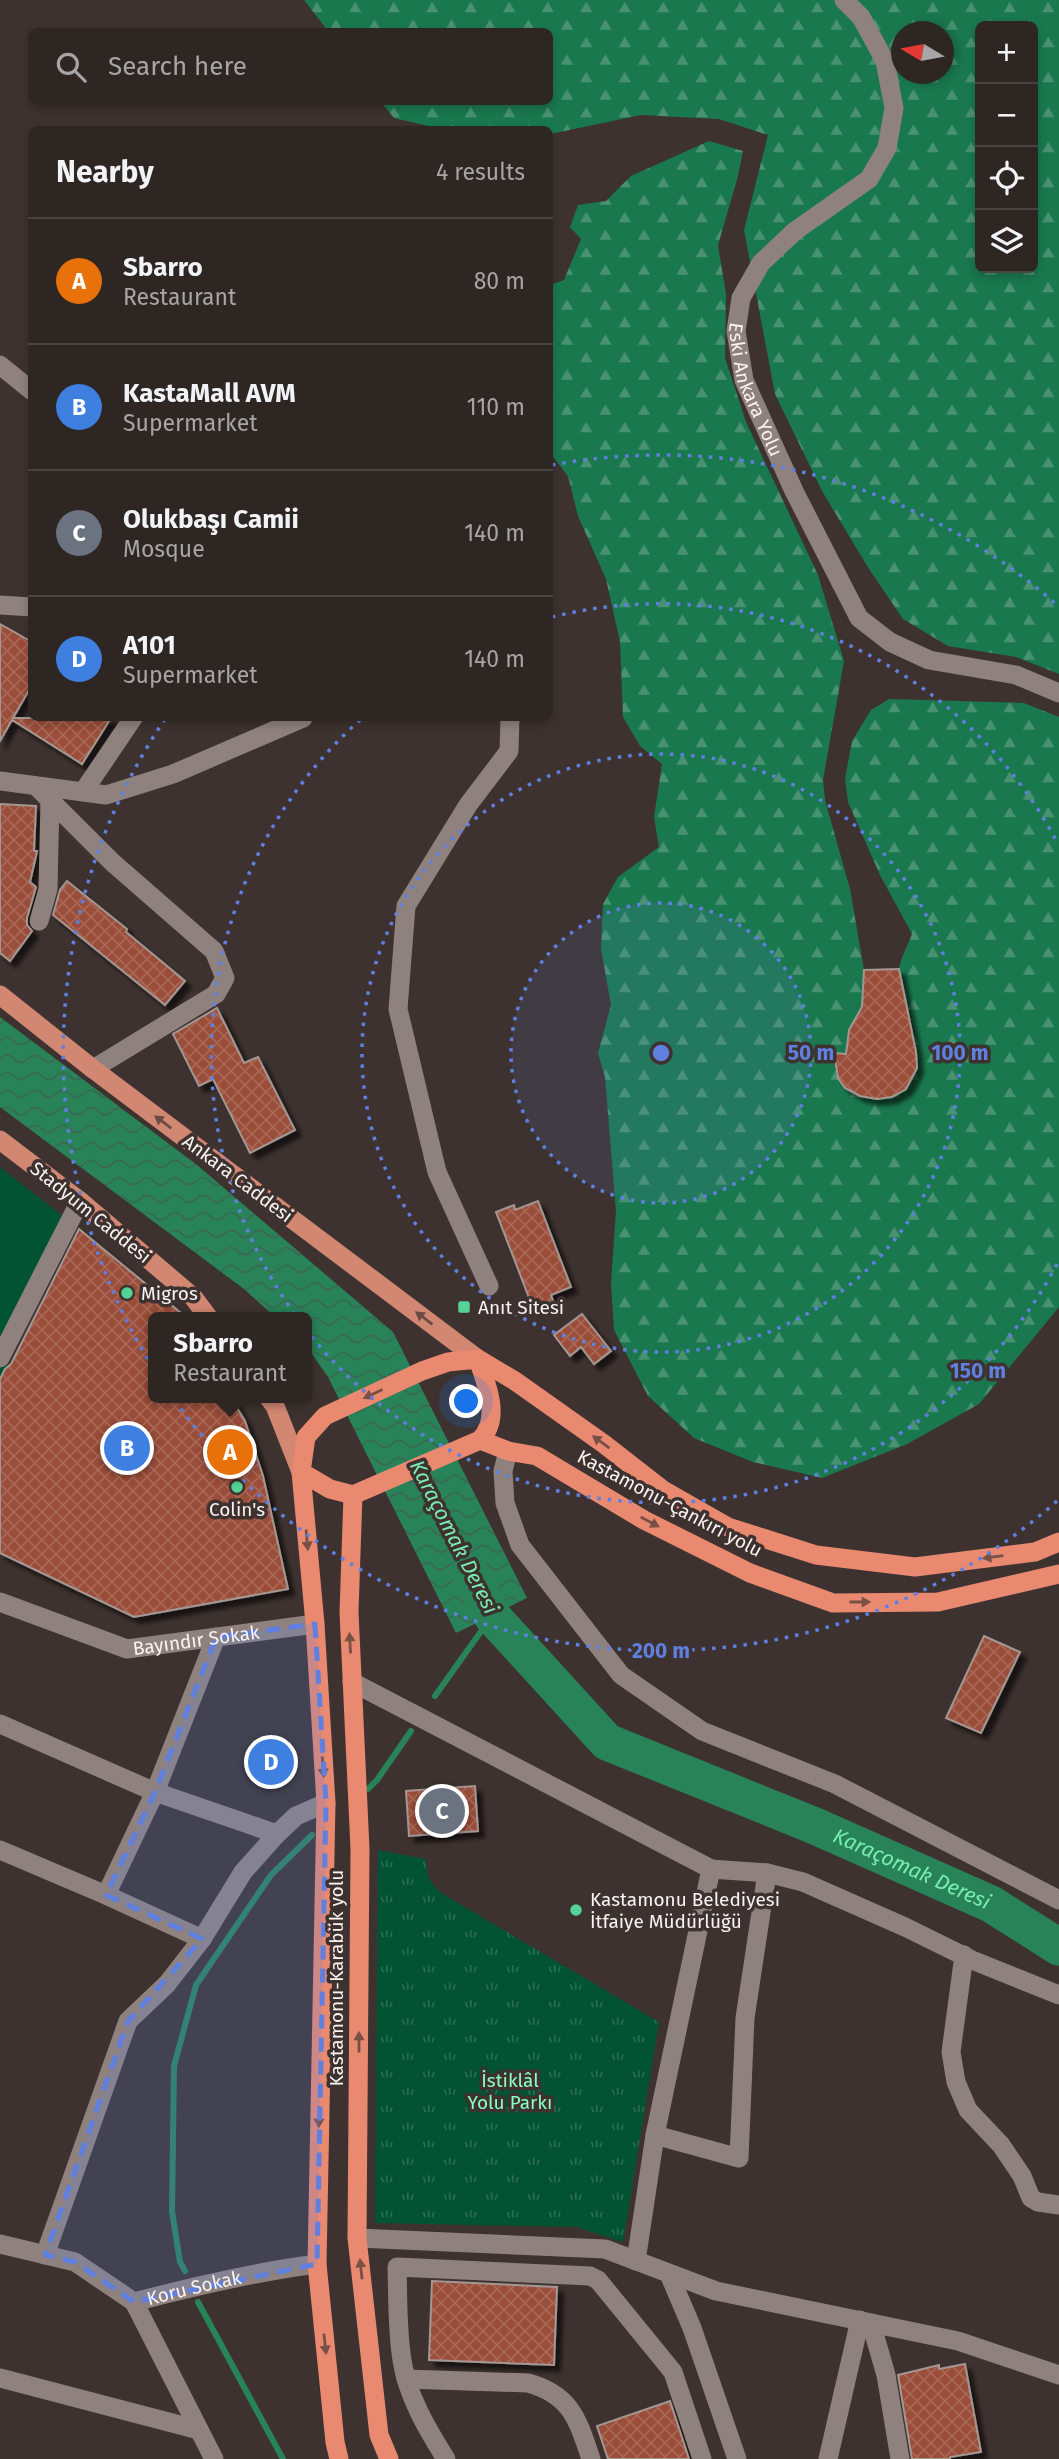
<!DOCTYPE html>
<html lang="en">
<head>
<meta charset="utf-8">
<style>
	body { margin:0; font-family:"Fira Sans",sans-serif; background:#3a3230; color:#f1f3f6 }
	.controls { position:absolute; right:21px; top:21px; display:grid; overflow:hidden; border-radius:10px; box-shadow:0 4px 10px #0003 }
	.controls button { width:63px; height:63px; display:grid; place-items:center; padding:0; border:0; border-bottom:2px solid #494341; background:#2e2623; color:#f1f3f6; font:35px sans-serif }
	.compass { position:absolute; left:891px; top:21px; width:63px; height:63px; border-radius:50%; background:#2e2623; box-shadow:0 4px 10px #0003; rotate:280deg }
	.you { position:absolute; left:467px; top:1402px; width:24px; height:24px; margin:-18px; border:5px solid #fff; border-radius:50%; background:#1a73e8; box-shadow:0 0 0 10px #1a73e833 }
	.badge { display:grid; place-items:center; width:46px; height:46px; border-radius:50%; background:#54d395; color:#fff; font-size:23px; font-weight:700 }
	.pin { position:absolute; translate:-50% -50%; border:4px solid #fff; box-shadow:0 2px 7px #0006 }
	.popup { position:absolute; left:148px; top:1312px; width:164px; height:91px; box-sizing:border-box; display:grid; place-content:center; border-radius:10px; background:#2e2623; filter:drop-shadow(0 2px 5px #0005); font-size:23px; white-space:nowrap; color:#a7a5a6 }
	.popup b { font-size:26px; color:#f1f3f6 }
	.popup::after { content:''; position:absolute; left:50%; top:100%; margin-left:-14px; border:14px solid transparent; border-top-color:#2e2623 }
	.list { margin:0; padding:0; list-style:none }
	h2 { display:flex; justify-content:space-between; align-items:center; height:91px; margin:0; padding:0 28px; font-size:30px }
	h2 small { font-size:23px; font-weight:400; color:#a7a5a6 }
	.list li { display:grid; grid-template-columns:46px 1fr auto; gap:21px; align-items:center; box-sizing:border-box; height:126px; padding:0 28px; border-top:2px solid #494341 }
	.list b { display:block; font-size:26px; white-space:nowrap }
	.list p { margin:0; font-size:23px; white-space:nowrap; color:#a7a5a6 }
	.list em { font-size:23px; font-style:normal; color:#a7a5a6 }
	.icon { flex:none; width:38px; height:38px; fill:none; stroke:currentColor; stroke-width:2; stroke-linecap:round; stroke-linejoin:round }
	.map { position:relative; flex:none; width:1059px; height:2459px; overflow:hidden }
	.search { position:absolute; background:#2e2623; box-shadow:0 4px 10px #0003; left:28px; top:28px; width:525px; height:77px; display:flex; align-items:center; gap:18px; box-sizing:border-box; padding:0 24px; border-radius:10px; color:#a7a5a6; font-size:26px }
	.panel { position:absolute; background:#2e2623; box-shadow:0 4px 10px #0003; left:28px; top:126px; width:525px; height:595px; border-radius:10px }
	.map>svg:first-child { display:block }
	.grass { fill:#025333 }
	.forest { fill:url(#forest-firs); fill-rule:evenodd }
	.park { fill:url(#park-tufts) }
	.water { fill:url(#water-waves) }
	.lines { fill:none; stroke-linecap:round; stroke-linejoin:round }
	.stream { stroke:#298359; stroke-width:6 }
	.river { stroke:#298359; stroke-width:37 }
	.building { fill:url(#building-cross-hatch); stroke:#a49793; stroke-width:2; filter:url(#shadow) }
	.minor { stroke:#8f827e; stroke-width:19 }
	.tertiary { stroke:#8f827e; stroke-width:19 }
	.primary { stroke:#d28773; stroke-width:19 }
	.trunk { stroke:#e88970; stroke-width:19 }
	.oneway { fill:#6a4c43 }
	.oneway2 { fill:#795046 }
	.marked { fill:#5f80e0; fill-opacity:0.2; stroke:#5f80e0; stroke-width:5; stroke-dasharray:14 9; stroke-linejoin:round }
	.ring { fill:none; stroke:#5f80e0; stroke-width:3.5; stroke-dasharray:3.5 7 }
	.poi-dot { fill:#54d395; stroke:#3d322f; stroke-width:2.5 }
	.labels { text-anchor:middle; stroke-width:7; stroke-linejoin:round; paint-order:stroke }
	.street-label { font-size:19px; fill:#faf3f1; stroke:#3d322f }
	.poi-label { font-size:19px; fill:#faf3f1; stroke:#3d322f; text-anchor:start }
	.park-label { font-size:19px; fill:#8afec1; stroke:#3d322f }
	.water-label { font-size:21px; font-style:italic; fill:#79edb1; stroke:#3d322f }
	.centre { fill:#5f80e0; stroke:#3d322f; stroke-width:3.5 }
	.ring-label { font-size:21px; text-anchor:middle; font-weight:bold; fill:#5f80e0; stroke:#3d322f; stroke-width:7; stroke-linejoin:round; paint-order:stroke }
</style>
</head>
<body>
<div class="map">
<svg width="1059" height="2459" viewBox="0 0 1059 2459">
	<defs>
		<pattern id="forest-firs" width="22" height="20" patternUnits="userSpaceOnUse" patternTransform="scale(1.75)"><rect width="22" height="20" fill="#1a784e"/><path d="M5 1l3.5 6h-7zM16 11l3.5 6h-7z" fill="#489271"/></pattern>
		<pattern id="park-tufts" width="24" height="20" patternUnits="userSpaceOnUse" patternTransform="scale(1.75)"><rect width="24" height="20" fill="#025333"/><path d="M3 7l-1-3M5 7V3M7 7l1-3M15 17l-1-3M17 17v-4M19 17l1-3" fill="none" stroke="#286c51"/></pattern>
		<pattern id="water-waves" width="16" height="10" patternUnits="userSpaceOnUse" patternTransform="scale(1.75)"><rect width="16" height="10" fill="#298359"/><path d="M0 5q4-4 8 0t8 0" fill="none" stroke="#386951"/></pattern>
		<pattern id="building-cross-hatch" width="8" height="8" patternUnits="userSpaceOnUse" patternTransform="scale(1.75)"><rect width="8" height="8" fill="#9a4d39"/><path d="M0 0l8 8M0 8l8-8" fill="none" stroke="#a96756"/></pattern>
		<filter id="shadow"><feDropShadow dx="6" dy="6" stdDeviation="2" flood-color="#0009"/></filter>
	</defs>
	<rect width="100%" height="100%" fill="#3d322f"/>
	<path class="grass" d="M0,1167L74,1225L0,1379Z"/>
	<path class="forest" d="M304,0H1059V674L1016,657L948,646L903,619L869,569L822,491L775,394L744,230L768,135L719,119L641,115L550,134V130L441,129L394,118L381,102H550V32L328,31ZM980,26H1033V268H980ZM902,32H944V74H902Z
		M709,141L743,151L738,176L718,245L726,294L725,358L746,422L818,575L844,661L823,780L825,800L850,889L864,970L862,1007L849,1030L846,1054L834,1053C834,1065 836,1080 845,1088C866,1107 903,1100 914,1075C924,1056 907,1007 902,986C901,981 899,974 899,970C900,959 908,945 912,934L880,875L848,802L845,779L852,741L871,710L889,699L1024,703L1059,717V1307L979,1404L907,1444L822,1478L753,1462L694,1438L648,1396L614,1330L611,1283L616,1211L605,1077L598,1053L611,1005L601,949L603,904L618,877L659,847L654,817L662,764L640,746L623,717L620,642L606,579L578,516L568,476L550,453V285L564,280L581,239L570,227L578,205L606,201L631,176Z"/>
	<path class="park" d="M378,1850L426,1859C426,1875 430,1882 441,1893L659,2022L623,2242L576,2227L375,2223Z"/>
	<path class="water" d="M0,1017L197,1165L393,1332L527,1598L456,1633L328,1377L307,1347V1317H275L244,1289L0,1107Z"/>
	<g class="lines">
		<path class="stream" d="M435,1696L492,1616
			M368,1789L377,1780L411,1731
			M185,2271L180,2262L172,2211L174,2066L196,1985L271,1875L312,1835
			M198,2302L283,2459"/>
		<path class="river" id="s1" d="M470,1572L492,1616L607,1742L815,1826L991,1904L1059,1947"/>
	</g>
	<path class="building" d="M0,624L32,642V685L13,718H111L82,764L12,720L0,741Z
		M0,804L36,806L34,851H37L36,856L30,882L36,887L27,918V925L32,931L10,961L0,953Z
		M67,881L127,929L126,932L185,981L165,1005L53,915L60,890Z
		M899,969L916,1052L917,1068L906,1089L892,1097L877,1099L860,1096L845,1088L838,1078L834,1053L846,1054L849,1030L862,1007L864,970Z
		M217,1008L244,1063L258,1057L295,1130L250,1153L213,1079L199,1086L173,1034Z
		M538,1201L571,1287L551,1295L553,1301L533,1308L496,1212L514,1205L515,1210Z
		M79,1229L186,1317H153V1398H231L245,1421L263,1476L288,1589L134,1617L0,1553V1379L5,1369L11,1364Z
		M582,1314L611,1351L594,1364L581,1347L570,1356L554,1335Z
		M984,1636L1020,1652L981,1733L946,1718Z
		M475,1786L478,1831L409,1836L406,1791Z
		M432,2281L557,2287L554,2365L429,2360Z
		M965,2364L981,2452L950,2457V2459H912L898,2375L939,2365V2369Z
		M670,2401L689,2459H608L597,2426Z"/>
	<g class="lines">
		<g class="minor">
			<path d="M0,365L32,391"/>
			<path d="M0,605L32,607"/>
			<path d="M0,781L106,795L173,774L303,718"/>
			<path d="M36,786L112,862L214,951L225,978L216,994L93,1069"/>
			<path d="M83,792L133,718"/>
			<path d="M39,921L48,889L50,800"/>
			<path d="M489,1286L437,1172L398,1009L406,906L468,805L509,751L510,718"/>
			<path d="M0,1358L80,1201"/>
			<path d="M508,1451L503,1471L505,1503L520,1545L621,1675L702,1731L835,1784L1059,1900"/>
			<path id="s2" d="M0,1602L127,1649L315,1624"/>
			<path d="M352,1682L711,1869L655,2135L636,2261"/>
			<path d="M0,1724L155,1792L277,1834"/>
			<path d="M0,1850L106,1895L202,1939"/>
			<path d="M711,1869L767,1873L803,1882L905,1927L972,1960L1059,1995"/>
			<path d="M106,1895L155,1792L216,1637"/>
			<path d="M964,1955L951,2052L956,2082L968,2110L1001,2145L1022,2176L1031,2198L1038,2202L1059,2205"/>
			<path d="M655,2135L739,2158L745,2018L767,1873"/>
			<path d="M357,2238L605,2249L716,2291L958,2341L1059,2375"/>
			<path id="s3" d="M0,2244L75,2262L134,2302C195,2286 254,2272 317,2264"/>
			<path d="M45,2255L128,2021L167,1984L202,1939L243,1872L277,1834L296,1816L326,1803"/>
			<path d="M669,2274L692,2328L737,2459"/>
			<path d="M134,2302L214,2459"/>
			<path d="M871,2323L886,2375L900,2459"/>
			<path d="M0,2378L199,2430"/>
			<path d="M406,2379L528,2383C572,2395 578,2421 591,2459"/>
			<path d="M446,2459C427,2429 407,2395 402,2360C397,2329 398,2297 397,2267L590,2276L598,2280L673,2372L702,2459"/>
			<path d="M828,2459L860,2320"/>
		</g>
		<path class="tertiary" id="s4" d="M844,0L861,17L885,61L894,108L887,148L869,179L795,231L761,263L741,298L736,331L744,380L794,491L859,618L890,642L929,660L1016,675L1059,693"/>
		<path class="primary" d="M0,995L93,1069L478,1359
			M0,1140L80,1201L193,1297L208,1317
			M269,1398L275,1406L301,1472"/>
		<path class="trunk" d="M478,1359L515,1381L604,1444L663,1490L728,1527L816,1555L915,1567L1035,1552L1059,1542
			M480,1440L508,1451L537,1456L644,1520L750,1573L833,1603L938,1602L1059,1574
			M301,1472L330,1489L353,1495
			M353,1495L349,1612L360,1849L357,2238L379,2435L389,2459
			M353,1495L480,1440C502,1418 486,1384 478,1359
			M339,2459L335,2442L317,2264L326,1803L315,1624L301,1472L306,1437L325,1416L422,1371L448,1362L478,1359"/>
	</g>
	<defs><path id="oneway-solid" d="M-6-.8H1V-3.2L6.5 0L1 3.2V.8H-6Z" transform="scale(1.75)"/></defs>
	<g class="oneway">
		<use href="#oneway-solid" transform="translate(163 1122) rotate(-143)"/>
		<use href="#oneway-solid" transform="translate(424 1318) rotate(-143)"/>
	</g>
	<g class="oneway2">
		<use href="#oneway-solid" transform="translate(373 1394) rotate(155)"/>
		<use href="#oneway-solid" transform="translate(601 1442) rotate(-144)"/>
		<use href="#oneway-solid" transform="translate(650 1522) rotate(28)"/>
		<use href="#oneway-solid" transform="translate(307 1540) rotate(85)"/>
		<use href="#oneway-solid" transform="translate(993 1557) rotate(173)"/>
		<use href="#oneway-solid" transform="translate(860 1602)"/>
		<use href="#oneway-solid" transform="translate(350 1643) rotate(-93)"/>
		<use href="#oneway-solid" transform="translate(323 1767) rotate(86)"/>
		<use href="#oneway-solid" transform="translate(359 2042) rotate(-90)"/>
		<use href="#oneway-solid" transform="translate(319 2117) rotate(91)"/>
		<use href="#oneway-solid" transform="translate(361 2269) rotate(-96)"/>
		<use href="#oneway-solid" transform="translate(325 2344) rotate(84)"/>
	</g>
	<path class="marked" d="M315,1624L326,1803L317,2264L134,2302L75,2262L45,2255L128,2021L202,1939L106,1895L155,1792L216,1637Z"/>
	<circle cx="661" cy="1053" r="150" fill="#5f80e0" fill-opacity=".12"/>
	<g class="ring">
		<circle cx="661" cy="1053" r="150"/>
		<circle cx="661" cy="1053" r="299"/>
		<path d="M1057 1264A449 449 0 1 1 361 719M552 617A449 449 0 0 1 1057 842"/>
		<path d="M1057 1501A598 598 0 0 1 165 719M552 465A598 598 0 0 1 1057 605"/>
	</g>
	<g class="poi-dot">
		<circle cx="127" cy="1293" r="7"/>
		<rect x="457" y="1300" width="14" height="14" rx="3.5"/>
		<circle cx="237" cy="1487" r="7"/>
		<circle cx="576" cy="1910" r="7"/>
	</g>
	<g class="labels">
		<g class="street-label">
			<text dy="7" stroke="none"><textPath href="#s4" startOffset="471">Eski Ankara Yolu</textPath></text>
			<text transform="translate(238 1178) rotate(37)" y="7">Ankara Caddesi</text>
			<text transform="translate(91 1212) rotate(39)" y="7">Stadyum Caddesi</text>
			<text transform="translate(670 1503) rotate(28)" y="7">Kastamonu-Çankırı yolu</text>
			<text dy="7" stroke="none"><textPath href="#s2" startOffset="205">Bayındır Sokak</textPath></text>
			<text transform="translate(336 1978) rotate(-90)" y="7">Kastamonu-Karabük yolu</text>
			<text dy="7" stroke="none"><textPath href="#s3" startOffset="210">Koru Sokak</textPath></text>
		</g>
		<g class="poi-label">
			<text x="141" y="1300">Migros</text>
			<text x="478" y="1314">Anıt Sitesi</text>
			<text x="237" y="1516" text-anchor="middle">Colin's</text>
			<text x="590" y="1906">Kastamonu Belediyesi<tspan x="590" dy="22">İtfaiye Müdürlüğü</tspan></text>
		</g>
		<g class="park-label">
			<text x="510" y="2087">İstiklâl<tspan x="510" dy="22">Yolu Parkı</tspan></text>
		</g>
		<g class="water-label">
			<text transform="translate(454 1537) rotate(63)" y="7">Karaçomak Deresi</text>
			<text dy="7" stroke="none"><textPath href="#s1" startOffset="550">Karaçomak Deresi</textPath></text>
		</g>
	</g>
	<circle cx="661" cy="1053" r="10" class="centre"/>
	<g class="ring-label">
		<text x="811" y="1060">50 m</text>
		<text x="960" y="1060">100 m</text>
		<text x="978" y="1378">150 m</text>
		<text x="661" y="1658">200 m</text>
	</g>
</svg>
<div class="controls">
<button>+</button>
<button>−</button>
<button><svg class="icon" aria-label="locate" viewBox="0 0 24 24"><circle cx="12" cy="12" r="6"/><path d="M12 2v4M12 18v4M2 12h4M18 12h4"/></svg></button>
<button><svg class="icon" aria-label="layers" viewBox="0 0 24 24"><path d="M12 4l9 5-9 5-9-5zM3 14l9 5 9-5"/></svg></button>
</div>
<svg class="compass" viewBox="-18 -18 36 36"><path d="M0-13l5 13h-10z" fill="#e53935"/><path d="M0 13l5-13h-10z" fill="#a7a5a6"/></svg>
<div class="you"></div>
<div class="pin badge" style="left:230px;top:1452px;background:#e8710a">A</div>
<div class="popup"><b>Sbarro</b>Restaurant</div>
<div class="pin badge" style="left:127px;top:1448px;background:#3f7fe0">B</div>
<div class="pin badge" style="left:442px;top:1811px;background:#6b7280">C</div>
<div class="pin badge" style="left:271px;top:1762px;background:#3f7fe0">D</div>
<div class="search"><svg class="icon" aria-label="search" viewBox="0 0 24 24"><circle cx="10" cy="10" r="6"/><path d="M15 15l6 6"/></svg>Search here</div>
<section class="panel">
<h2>Nearby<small>4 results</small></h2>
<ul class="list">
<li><span class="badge" style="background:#e8710a">A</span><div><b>Sbarro</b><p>Restaurant</p></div><em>80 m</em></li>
<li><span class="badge" style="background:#3f7fe0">B</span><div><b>KastaMall AVM</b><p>Supermarket</p></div><em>110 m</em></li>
<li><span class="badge" style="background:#6b7280">C</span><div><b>Olukbaşı Camii</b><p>Mosque</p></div><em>140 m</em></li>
<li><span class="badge" style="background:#3f7fe0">D</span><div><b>A101</b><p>Supermarket</p></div><em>140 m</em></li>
</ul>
</section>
</div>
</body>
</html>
